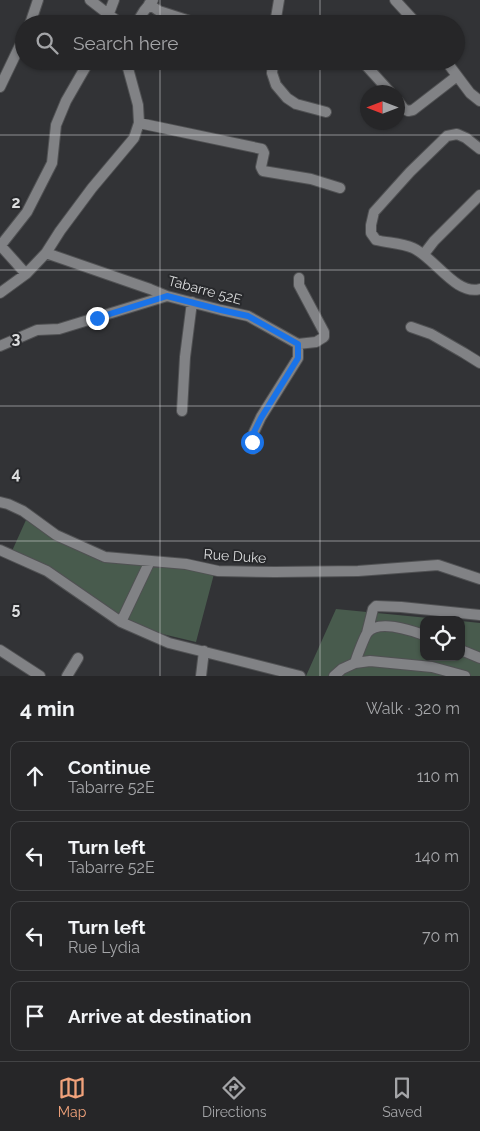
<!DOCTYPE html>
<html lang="en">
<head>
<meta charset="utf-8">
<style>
	body { margin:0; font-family:Raleway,sans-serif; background:#323234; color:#f1f3f6 }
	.controls { position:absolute; right:15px; bottom:15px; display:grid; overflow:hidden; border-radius:10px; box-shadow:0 1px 4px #0004 }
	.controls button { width:45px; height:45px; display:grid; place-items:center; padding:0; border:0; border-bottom:1px solid #424345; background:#262628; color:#f1f3f6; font:25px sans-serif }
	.compass { position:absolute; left:360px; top:85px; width:45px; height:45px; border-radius:50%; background:#262628; box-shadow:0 1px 4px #0004; rotate:270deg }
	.stop { position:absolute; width:15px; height:15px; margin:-11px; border:4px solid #1a73e8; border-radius:50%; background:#fff }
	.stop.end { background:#1a73e8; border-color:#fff; box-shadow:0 1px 5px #0008 }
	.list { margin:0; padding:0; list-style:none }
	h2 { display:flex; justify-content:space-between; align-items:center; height:65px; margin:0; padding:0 20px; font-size:21px }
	h2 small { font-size:16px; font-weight:400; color:#a4a5a8 }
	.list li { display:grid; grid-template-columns:32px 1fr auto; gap:15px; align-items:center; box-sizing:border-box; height:70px; margin:0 10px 10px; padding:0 10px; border:1px solid #424345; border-radius:10px }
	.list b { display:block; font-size:19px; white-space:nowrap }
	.list p { margin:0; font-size:16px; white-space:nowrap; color:#a4a5a8 }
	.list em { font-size:16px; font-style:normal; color:#a4a5a8 }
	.icon { flex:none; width:28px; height:28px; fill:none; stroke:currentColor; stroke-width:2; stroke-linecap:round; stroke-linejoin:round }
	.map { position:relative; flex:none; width:480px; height:676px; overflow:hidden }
	.search { position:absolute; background:#262628; box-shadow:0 1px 4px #0004; left:15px; right:15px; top:15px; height:55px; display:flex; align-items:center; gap:12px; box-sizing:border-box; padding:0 18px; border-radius:28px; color:#a4a5a8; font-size:19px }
	.sheet { height:385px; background:#262628 }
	nav { display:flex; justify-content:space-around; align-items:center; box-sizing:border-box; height:70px; border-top:1px solid #424345; background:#262628; font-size:14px; color:#a4a5a8 }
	nav a { display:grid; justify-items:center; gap:2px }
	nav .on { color:#f1a27b }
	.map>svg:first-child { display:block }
	.green { fill:#485b4d }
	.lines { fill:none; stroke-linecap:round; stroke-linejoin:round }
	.minor-casing { stroke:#505153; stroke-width:12 }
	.minor { stroke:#818285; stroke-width:10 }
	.route { stroke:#1a73e8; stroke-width:6 }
	.grid { fill:none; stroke:#dcddde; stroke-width:1; stroke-opacity:0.55 }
	.labels { text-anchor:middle; stroke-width:4; stroke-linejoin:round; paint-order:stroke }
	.street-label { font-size:14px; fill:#dcddde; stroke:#28292c }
	.grid-label { font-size:16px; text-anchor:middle; font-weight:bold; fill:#dcddde; stroke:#28292c; stroke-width:4; stroke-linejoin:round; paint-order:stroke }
</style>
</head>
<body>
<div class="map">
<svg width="480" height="676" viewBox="0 0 480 676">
	<rect width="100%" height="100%" fill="#323336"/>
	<path class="green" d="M26,520L54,537L145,565L119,614L48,567L12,551Z
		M152,565L198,569L214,574L196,642L154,632L126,618Z
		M336,609L449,620H424V657H461V621L480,623V676H306Z"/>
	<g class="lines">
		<g class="minor-casing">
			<path id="minor" d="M90,0L121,24
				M395,0L417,24
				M149,4L159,11L199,24
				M275,22L290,24
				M30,24L38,0
				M105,24L114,0
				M136,24L144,11L153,0
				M275,24L279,0
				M273,61L272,73L276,85L287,98L296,104L326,112
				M362,61L390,92
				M446,61L470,93L480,101
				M0,87L24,37
				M398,101L404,109L408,111L413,110L457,76
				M139,123L262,149L264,153L261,167L263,171L311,179L340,188
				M480,149L466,138L457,134L447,136L410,172L374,212L371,225V233L376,240C388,243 402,243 413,248C434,257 456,296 480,289
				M0,245L26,274
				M1,245L27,212L52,163L56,125L66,101L89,61
				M46,253L150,289L167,296L221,310L248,316L298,344V358L261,417L254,432L252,442L253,449
				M424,254L434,241L480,195
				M0,293L26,274L46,253L60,231L92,188L134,138L139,123L138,105L126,61
				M411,327L431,334L464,353L480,363
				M298,344L316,342L324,337V332L299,285V278
				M0,346L37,330L59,329L167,296
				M182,411L185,357L192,302
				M0,502L8,504L23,511L56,535L105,557L186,564L218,571L275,572L358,571L438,565L480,579
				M0,550L47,571L121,622L169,643L300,676
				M121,622L150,561
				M367,633L373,609L376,606L401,607L480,615
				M0,650L40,676
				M461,650L480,658
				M355,663C357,656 364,638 367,633C378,619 410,630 424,635
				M67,676L78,658
				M201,676L204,651
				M334,676L342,669L355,663L370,661L432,667L465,676"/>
		</g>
		<use href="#minor" class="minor"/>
	</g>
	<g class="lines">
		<path class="route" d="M97,318L167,296L221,310L248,316L298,344V358L261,418L254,432L252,442"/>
	</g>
	<path class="grid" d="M160,0V24M320,0V24M160,61V676M320,61V676M0,135H480M0,270H480M0,406H480M0,541H480"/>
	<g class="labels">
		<g class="street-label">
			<text transform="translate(205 290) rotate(15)" y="5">Tabarre 52E</text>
			<text transform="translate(235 556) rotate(4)" y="5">Rue Duke</text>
		</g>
	</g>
	<g class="grid-label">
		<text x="16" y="208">2</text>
		<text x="16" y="344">3</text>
		<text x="16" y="479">4</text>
		<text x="16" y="614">5</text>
	</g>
</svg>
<div class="controls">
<button><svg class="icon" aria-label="locate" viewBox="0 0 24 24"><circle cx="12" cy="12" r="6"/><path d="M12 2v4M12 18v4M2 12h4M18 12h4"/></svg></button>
</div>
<svg class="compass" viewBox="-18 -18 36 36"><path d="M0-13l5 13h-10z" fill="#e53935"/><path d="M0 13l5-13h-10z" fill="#a4a5a8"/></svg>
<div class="stop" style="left:252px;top:442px"></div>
<div class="stop end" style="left:97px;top:318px"></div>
<div class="search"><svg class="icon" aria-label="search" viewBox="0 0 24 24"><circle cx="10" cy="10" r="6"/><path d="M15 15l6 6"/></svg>Search here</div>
</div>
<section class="sheet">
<h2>4 min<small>Walk · 320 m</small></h2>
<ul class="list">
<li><svg class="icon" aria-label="ahead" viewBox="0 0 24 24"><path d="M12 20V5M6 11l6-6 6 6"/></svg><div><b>Continue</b><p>Tabarre 52E</p></div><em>110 m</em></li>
<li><svg class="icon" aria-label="left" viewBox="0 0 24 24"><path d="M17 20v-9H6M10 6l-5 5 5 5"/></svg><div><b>Turn left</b><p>Tabarre 52E</p></div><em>140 m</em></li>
<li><svg class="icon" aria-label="left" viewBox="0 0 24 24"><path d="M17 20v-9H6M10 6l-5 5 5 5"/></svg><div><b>Turn left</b><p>Rue Lydia</p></div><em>70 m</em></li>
<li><svg class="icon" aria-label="arrive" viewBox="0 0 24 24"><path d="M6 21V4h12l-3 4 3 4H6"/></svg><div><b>Arrive at destination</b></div></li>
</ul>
</section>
<nav>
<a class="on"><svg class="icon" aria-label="map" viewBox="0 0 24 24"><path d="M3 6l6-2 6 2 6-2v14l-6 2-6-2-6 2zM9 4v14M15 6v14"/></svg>Map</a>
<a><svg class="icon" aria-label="directions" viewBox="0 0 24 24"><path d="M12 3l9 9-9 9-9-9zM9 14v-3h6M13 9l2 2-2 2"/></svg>Directions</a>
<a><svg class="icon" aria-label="saved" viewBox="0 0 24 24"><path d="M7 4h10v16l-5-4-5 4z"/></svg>Saved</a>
</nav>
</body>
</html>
